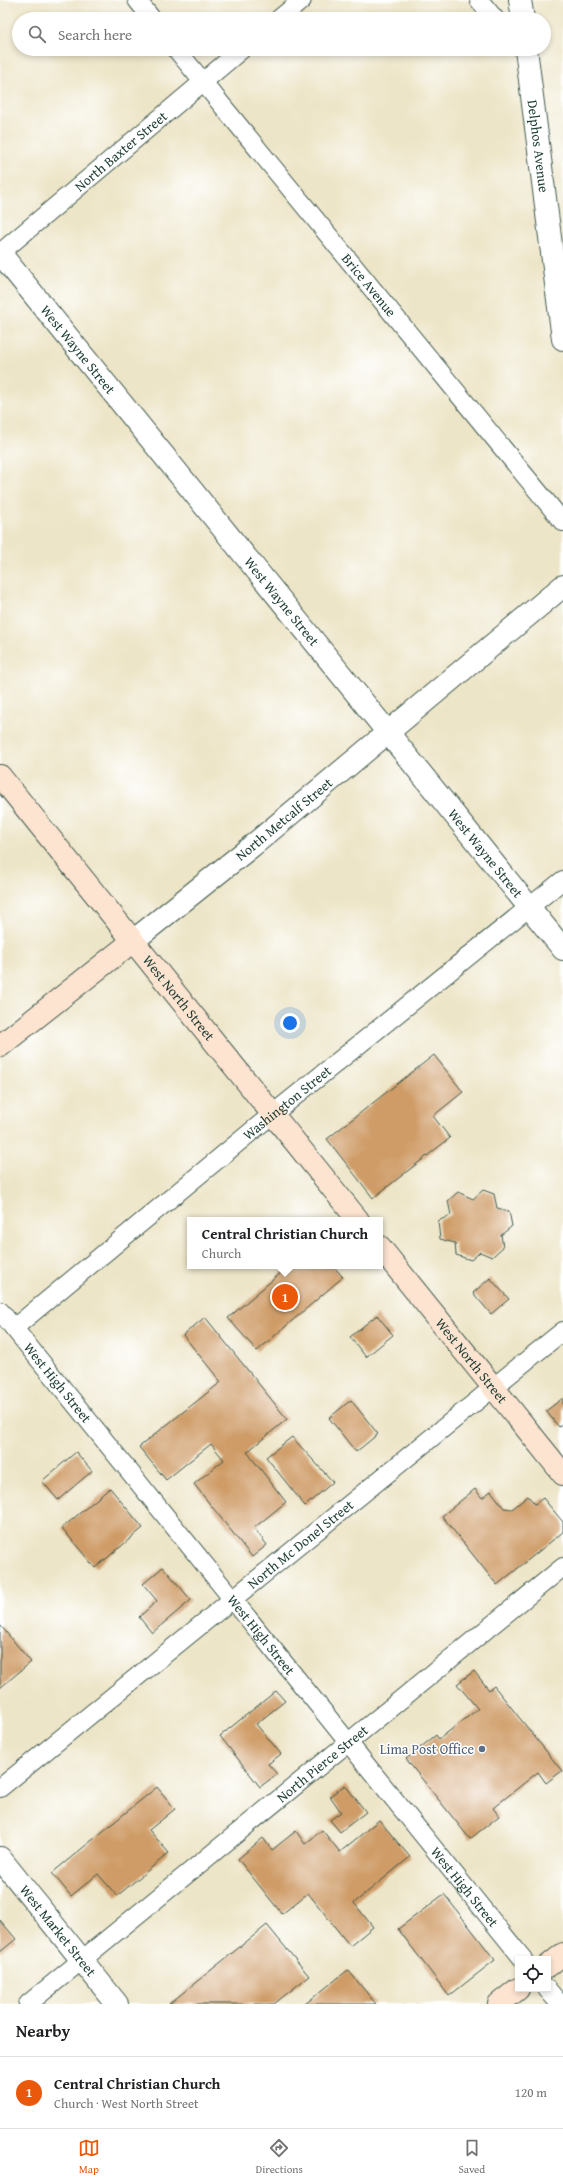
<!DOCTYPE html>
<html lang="en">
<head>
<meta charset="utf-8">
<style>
	body { margin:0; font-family:"Gentium Book Plus",serif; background:#f2f2f2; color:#202124 }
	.controls { position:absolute; right:12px; bottom:12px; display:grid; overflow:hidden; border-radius:0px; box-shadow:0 2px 6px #0003 }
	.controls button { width:36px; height:36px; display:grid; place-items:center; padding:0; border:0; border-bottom:1px solid #e0e0e0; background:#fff; color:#202124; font:20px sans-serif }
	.you { position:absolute; left:290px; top:1023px; width:14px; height:14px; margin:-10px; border:3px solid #fff; border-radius:50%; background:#1a73e8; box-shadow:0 0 0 6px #1a73e833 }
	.badge { display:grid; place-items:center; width:26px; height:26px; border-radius:50%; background:#ea580c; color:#fff; font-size:13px; font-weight:700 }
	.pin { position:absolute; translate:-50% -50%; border:2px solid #fff; box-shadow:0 1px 4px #0006 }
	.popup { position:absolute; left:187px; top:1217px; width:196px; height:52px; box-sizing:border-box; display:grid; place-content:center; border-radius:0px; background:#fff; filter:drop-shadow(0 1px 3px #0005); font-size:13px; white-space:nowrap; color:#757577 }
	.popup b { font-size:15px; color:#202124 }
	.popup::after { content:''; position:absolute; left:50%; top:100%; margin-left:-8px; border:8px solid transparent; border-top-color:#fff }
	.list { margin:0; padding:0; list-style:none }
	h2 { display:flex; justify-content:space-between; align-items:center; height:52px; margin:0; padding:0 16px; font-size:17px }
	h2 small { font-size:13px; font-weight:400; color:#757577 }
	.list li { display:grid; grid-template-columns:26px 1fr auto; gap:12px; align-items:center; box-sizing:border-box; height:72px; padding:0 16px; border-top:1px solid #e0e0e0 }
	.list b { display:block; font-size:15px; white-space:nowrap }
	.list p { margin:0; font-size:13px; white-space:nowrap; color:#757577 }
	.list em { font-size:13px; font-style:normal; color:#757577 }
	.icon { flex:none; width:22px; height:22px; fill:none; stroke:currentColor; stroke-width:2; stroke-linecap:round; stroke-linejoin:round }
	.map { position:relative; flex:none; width:563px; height:2004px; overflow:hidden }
	.search { position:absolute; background:#fff; box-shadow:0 2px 6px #0003; left:12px; right:12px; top:12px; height:44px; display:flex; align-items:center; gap:10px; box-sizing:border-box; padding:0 14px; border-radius:22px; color:#757577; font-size:15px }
	.sheet { height:124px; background:#fff }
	nav { display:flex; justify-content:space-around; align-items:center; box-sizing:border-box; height:56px; border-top:1px solid #e0e0e0; background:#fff; font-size:11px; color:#757577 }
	nav a { display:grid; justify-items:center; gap:2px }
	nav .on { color:#ea580c }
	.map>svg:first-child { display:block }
	.building { fill:#cf9c67 }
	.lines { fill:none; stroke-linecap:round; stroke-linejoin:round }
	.minor-casing { stroke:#3e564a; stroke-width:20 }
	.tertiary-casing { stroke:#3e564a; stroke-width:24 }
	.secondary-casing { stroke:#3e564a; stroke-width:24 }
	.minor { stroke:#fff; stroke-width:18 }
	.tertiary { stroke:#fff; stroke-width:22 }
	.secondary { stroke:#fde4d1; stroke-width:22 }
	.service-dot { fill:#5c6f8a; stroke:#fff; stroke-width:1.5 }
	.labels { text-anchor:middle; stroke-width:3; stroke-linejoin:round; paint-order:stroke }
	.street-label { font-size:14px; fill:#1f3d34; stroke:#fff }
	.service-label { font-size:14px; fill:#4e5e75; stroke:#fff; text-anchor:end }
</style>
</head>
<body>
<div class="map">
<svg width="563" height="2004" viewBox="0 0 563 2004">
	<rect width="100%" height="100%" fill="#fff"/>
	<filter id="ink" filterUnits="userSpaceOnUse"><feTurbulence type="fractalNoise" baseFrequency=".025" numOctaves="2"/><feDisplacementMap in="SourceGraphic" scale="8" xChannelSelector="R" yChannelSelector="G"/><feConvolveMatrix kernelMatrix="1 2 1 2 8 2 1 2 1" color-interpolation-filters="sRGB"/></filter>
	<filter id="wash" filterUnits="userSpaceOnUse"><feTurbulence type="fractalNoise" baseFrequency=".012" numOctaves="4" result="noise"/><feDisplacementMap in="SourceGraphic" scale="16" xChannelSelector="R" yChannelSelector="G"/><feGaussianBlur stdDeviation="0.9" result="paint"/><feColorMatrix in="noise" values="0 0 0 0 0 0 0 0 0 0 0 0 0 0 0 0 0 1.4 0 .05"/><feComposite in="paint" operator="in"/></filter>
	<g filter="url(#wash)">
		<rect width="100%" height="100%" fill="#ede5c7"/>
		<g id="blocks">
			<path class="building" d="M434,1055L463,1092L433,1116L450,1138L373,1198L327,1139Z
				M483,1190L494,1194L497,1208L509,1211L512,1226L501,1235L503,1247L492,1257L480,1252L471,1260L456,1255L455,1243L440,1239L438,1221L451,1215L448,1201L458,1192L473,1199Z
				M289,1266H333L343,1277L257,1351L228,1318Z
				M490,1278L509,1299L491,1314L473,1293Z
				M377,1315L393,1335L366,1357L350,1337Z
				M205,1317L287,1419L247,1452L286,1502L254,1528L267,1545L252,1557L194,1484L224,1460L211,1444L166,1480L139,1447L221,1382L183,1335Z
				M563,1398V1424L559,1427L546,1411Z
				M351,1400L378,1434L356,1452L329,1418Z
				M292,1437L333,1482L305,1506L266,1457Z
				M76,1452L92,1471L58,1500L42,1481Z
				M110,1488L143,1528L95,1568L62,1528Z
				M475,1489L482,1498L491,1491L504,1508L512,1509L528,1496L535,1504L543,1498L563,1522V1532L497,1585L442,1516Z
				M163,1567L191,1600L152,1633L139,1617L157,1601L143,1584Z
				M0,1625L31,1662L0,1688Z
				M474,1671L489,1690L494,1686L562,1771L546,1783L538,1772L493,1808L499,1816L470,1839L406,1759L436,1735L439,1739L478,1709L457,1684Z
				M276,1691L285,1701L256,1724L281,1754L268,1764L277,1774L260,1787L220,1736Z
				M345,1785L366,1812L340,1832L330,1820L341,1812L330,1796Z
				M157,1787L175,1809L149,1830L169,1853L117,1896L98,1874L71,1896L52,1873Z
				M379,1820L410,1857L354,1903L373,1927L350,1946L308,1893L282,1914L238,1859L263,1838L272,1850L296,1831L305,1844L322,1830L340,1852Z
				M444,1894L495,1960L449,1996L398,1929Z
				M0,1920L16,1939L0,1952Z
				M267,1925L309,1976L274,2004H169Z
				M348,1970L376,2004H305Z"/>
		</g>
	</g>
	<g filter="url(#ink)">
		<use href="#blocks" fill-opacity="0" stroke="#3e564a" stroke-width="1"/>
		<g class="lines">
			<g class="minor-casing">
				<g id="minor">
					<path d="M137,0L152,19"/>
					<path d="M479,0L495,19"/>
					<path d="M279,19L302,0"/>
					<path id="s1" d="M176,49L563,522"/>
					<path id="s2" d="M0,253L242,49"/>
					<path id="s3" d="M0,1311L523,1959"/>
					<path id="s4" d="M14,1328L258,1126L563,880"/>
					<path id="s5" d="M0,1788L563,1331"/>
					<path d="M547,1989L560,2004"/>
					<path id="s6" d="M28,2004L563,1567"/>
				</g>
			</g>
			<g class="tertiary-casing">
				<g id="tertiary">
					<path d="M520,0L523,19"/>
					<path id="s7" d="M526,49L563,339"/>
					<path id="s8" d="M0,253L563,949"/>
					<path id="s9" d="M133,941L252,846L563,586"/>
					<path id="s10" d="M0,1858L117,2004"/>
				</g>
			</g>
			<g class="secondary-casing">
				<g id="secondary">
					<path id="s11" d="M0,776L358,1220"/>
					<path d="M0,1046L133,941"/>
					<path id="s12" d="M380,1247L563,1474"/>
					<path d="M548,1966L563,1954"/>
					<path d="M499,2004L518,1989"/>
				</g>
			</g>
			<use href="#minor" class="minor"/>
			<use href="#tertiary" class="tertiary"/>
			<use href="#secondary" class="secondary"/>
		</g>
	</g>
	<circle class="service-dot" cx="482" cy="1749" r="4"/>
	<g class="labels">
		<g class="street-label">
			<text dy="5" stroke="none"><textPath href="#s7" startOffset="98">Delphos Avenue</textPath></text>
			<text dy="5" stroke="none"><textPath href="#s2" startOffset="158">North Baxter Street</textPath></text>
			<text dy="5" stroke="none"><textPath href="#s1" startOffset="305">Brice Avenue</textPath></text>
			<text dy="5" stroke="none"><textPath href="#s8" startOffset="124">West Wayne Street</textPath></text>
			<text dy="5" stroke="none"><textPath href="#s8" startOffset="448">West Wayne Street</textPath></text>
			<text dy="5" stroke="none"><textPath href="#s9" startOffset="194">North Metcalf Street</textPath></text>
			<text dy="5" stroke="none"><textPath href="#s8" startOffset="772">West Wayne Street</textPath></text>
			<text dy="5" stroke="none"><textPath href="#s11" startOffset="285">West North Street</textPath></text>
			<text dy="5" stroke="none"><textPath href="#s4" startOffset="354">Washington Street</textPath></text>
			<text dy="5" stroke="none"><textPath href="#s12" startOffset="146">West North Street</textPath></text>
			<text dy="5" stroke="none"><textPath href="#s3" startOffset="92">West High Street</textPath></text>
			<text dy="5" stroke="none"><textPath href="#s5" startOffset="387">North Mc Donel Street</textPath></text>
			<text dy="5" stroke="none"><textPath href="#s3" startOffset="416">West High Street</textPath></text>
			<text dy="5" stroke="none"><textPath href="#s6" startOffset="380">North Pierce Street</textPath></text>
			<text dy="5" stroke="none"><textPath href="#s3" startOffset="740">West High Street</textPath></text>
			<text dy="5" stroke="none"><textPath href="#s10" startOffset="93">West Market Street</textPath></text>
		</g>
		<g class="service-label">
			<text x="474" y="1754">Lima Post Office</text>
		</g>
	</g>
</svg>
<div class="controls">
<button><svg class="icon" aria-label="locate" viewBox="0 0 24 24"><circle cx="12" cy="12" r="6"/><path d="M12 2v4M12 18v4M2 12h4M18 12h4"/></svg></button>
</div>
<div class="you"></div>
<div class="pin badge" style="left:285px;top:1297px">1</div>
<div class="popup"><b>Central Christian Church</b>Church</div>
<div class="search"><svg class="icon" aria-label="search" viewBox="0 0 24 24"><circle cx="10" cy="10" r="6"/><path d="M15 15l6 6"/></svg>Search here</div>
</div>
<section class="sheet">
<h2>Nearby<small></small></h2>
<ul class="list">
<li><span class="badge">1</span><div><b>Central Christian Church</b><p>Church · West North Street</p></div><em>120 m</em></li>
</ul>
</section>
<nav>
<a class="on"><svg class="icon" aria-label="map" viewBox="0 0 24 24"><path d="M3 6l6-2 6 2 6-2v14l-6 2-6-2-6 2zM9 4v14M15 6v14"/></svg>Map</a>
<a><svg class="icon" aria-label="directions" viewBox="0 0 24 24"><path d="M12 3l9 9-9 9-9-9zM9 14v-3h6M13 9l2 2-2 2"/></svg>Directions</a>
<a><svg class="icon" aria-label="saved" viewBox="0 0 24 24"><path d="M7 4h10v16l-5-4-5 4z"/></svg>Saved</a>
</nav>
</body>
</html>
